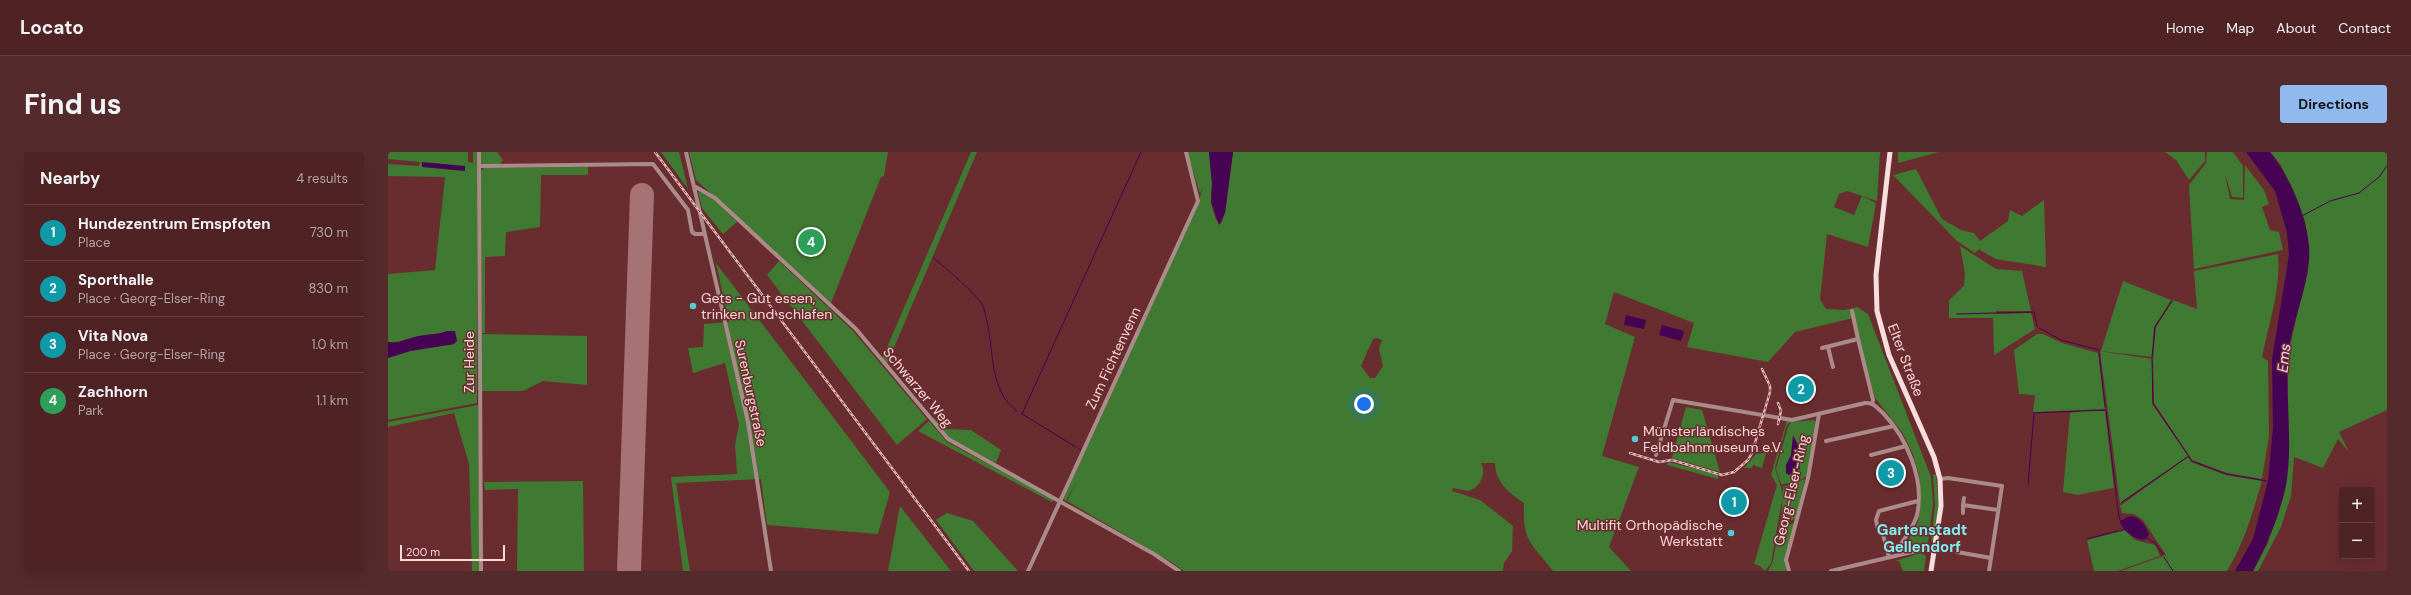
<!DOCTYPE html>
<html lang="en">
<head>
<meta charset="utf-8">
<style>
	body { margin:0; font-family:"DM Sans",sans-serif; background:#552a2c; color:#f1f3f6 }
	.controls { position:absolute; right:12px; bottom:12px; display:grid; overflow:hidden; border-radius:4px; box-shadow:0 4px 16px #0002 }
	.controls button { width:36px; height:36px; display:grid; place-items:center; padding:0; border:0; border-bottom:1px solid #663f41; background:#4f2224; color:#f1f3f6; font:20px sans-serif }
	.scale { position:absolute; left:12px; bottom:10px; width:105px; box-sizing:border-box; padding-left:4px; border:2px solid #fdd7d6; border-top:0; font-size:11px; line-height:14px; white-space:nowrap; color:#fdd7d6; -webkit-text-stroke:3px #692d30; paint-order:stroke }
	.you { position:absolute; left:976px; top:252px; width:14px; height:14px; margin:-10px; border:3px solid #fff; border-radius:50%; background:#1a73e8; box-shadow:0 0 0 6px #1a73e833 }
	.badge { display:grid; place-items:center; width:26px; height:26px; border-radius:50%; background:#90b9f0; color:#fff; font-size:13px; font-weight:700 }
	.pin { position:absolute; translate:-50% -50%; border:2px solid #fff; box-shadow:0 1px 4px #0006 }
	.list { margin:0; padding:0; list-style:none }
	h2 { display:flex; justify-content:space-between; align-items:center; height:52px; margin:0; padding:0 16px; font-size:17px }
	h2 small { font-size:13px; font-weight:400; color:#b3a4a6 }
	.list li { display:grid; grid-template-columns:26px 1fr auto; gap:12px; align-items:center; box-sizing:border-box; height:56px; padding:0 16px; border-top:1px solid #663f41 }
	.list b { display:block; font-size:15px; white-space:nowrap }
	.list p { margin:0; font-size:13px; white-space:nowrap; color:#b3a4a6 }
	.list em { font-size:13px; font-style:normal; color:#b3a4a6 }
	.map { position:relative; flex:none; width:1999px; height:419px; overflow:hidden; border-radius:4px }
	header { display:flex; align-items:center; gap:24px; box-sizing:border-box; height:56px; padding:0 20px; background:#4f2224; border-bottom:1px solid #663f41 }
	header strong { font-size:19px }
	nav { display:flex; gap:22px; margin-inline-start:auto; font-size:14px }
	.intro { display:flex; align-items:center; justify-content:space-between; box-sizing:border-box; height:96px; padding:0 24px }
	h1 { margin:0; font-size:28px }
	.button { padding:10px 18px; border-radius:4px; background:#90b9f0; color:#111; font-size:14px; font-weight:700 }
	main { display:flex; gap:24px; padding:0 24px }
	aside { flex:1; background:#4f2224; border-radius:4px; box-shadow:0 4px 16px #0002 }
	.map>svg:first-child { display:block }
	.green { fill:#407931; fill-rule:evenodd }
	.water { fill:#460253 }
	.lines { fill:none; stroke-linecap:round; stroke-linejoin:round }
	.stream { stroke:#460253; stroke-width:1 }
	.runway { stroke:#a67274; stroke-width:24 }
	.minor { stroke:#ab8b8a; stroke-width:4 }
	.major { stroke:#f7dddc; stroke-width:5 }
	.rail-casing { stroke:#e2b8b8; stroke-width:2.5 }
	.rail { stroke:#692d30; stroke-width:1; stroke-dasharray:3; stroke-linecap:butt }
	.poi-dot { fill:#51ccd2; stroke:#692d30; stroke-width:1.5 }
	.labels { text-anchor:middle; stroke-width:3; stroke-linejoin:round; paint-order:stroke }
	.poi-label { font-size:14px; fill:#fdd7d6; stroke:#692d30; text-anchor:start }
	.street-label { font-size:14px; fill:#fdd7d6; stroke:#692d30 }
	.water-label { font-size:15px; font-style:italic; fill:#f2d1fa; stroke:#692d30 }
	.neighbourhood-label { font-size:15px; font-weight:bold; fill:#82eef3; stroke:#692d30 }
</style>
</head>
<body>
<header>
<strong>Locato</strong>
<nav><a>Home</a><a>Map</a><a>About</a><a>Contact</a></nav>
</header>
<div class="intro"><h1>Find us</h1><a class="button">Directions</a></div>
<main>
<aside>
<h2>Nearby<small>4 results</small></h2>
<ul class="list">
<li><span class="badge" style="background:#0f9aa8">1</span><div><b>Hundezentrum Emspfoten</b><p>Place</p></div><em>730 m</em></li>
<li><span class="badge" style="background:#0f9aa8">2</span><div><b>Sporthalle</b><p>Place · Georg-Elser-Ring</p></div><em>830 m</em></li>
<li><span class="badge" style="background:#0f9aa8">3</span><div><b>Vita Nova</b><p>Place · Georg-Elser-Ring</p></div><em>1.0 km</em></li>
<li><span class="badge" style="background:#2e9e5b">4</span><div><b>Zachhorn</b><p>Park</p></div><em>1.1 km</em></li>
</ul>
</aside>
<div class="map">
<svg width="1999" height="419" viewBox="0 0 1999 419">
	<rect width="100%" height="100%" fill="#692d30"/>
	<path class="green" d="M0,0H80V10L85,11V0H89L90,26L89,251L0,268V206L22,199L66,192L59,179C49,183 41,182 31,184C20,186 11,192 0,190V122L47,118L57,25L0,24V12L31,14L32,10L0,7Z
		M93,0H109L115,8L112,12H95L93,11Z
		M273,0H291L300,37Z
		M301,0H500L496,24L493,25L443,151L308,28Z
		M583,0H589L499,212L494,207Z
		M799,0H821L824,31L823,50L828,68L833,72L837,61L845,0H1492L1489,49L1459,39L1451,42L1446,55L1466,63L1474,44L1488,51L1480,95L1439,82L1432,147L1438,157L1457,158L1469,155L1480,162L1543,325L1545,353L1540,390L1538,394L1515,399L1530,370L1533,350L1531,323L1525,302L1514,280L1487,246L1465,166L1407,180L1380,210L1299,195L1306,171L1226,140L1217,172L1247,185L1214,304L1251,315L1221,395L1243,419H1165C1143,391 1134,389 1136,351C1122,342 1107,330 1107,311H1093C1098,319 1094,330 1087,336L1080,339L1065,336L1064,339L1092,348L1125,374L1124,399L1116,411L1115,419H796L783,410L793,386L783,410L679,349L689,329L678,349L675,347L810,52L815,35L812,42ZM988,186L994,188L991,197L995,214L987,226H982L973,214L985,187Z
		M1510,0H1551L1510,11Z
		M1777,0H1817V9L1801,28L1788,8Z
		M1819,0H1845L1855,14V46L1844,45L1837,22L1842,47L1856,48L1857,13L1876,38L1881,52L1874,55L1882,78L1891,80L1895,98L1806,117L1801,33L1818,11Z
		M1882,0H1999V258L1951,280L1961,300L1950,287L1935,316L1906,305L1903,344L1893,375L1870,419H1865L1880,391L1899,300L1900,204L1920,113L1921,96L1917,69L1893,13Z
		M200,15V23H153L152,75L118,80L117,104L97,105V181H94L93,19L96,16Z
		M1528,17L1554,67L1573,78L1586,81L1592,89L1620,69L1622,58L1634,64L1656,48L1658,115L1608,107L1592,98L1593,96L1587,101L1569,89L1505,23Z
		M310,39L326,47L349,70L335,82L314,56Z
		M1572,94L1608,117L1634,119L1643,159H1608L1607,162L1643,161L1647,177L1606,203L1605,166H1561V148L1576,134L1577,121Z
		M1890,102C1893,138 1881,170 1874,205L1880,209L1881,284L1874,327L1839,321L1804,308L1766,251L1765,207L1768,175L1785,148L1809,157L1806,119Z
		M391,109L465,179L539,267L509,293L379,123Z
		M328,111L502,340L490,382L379,373L373,327L288,331L302,419H295L283,325L349,322L347,293L351,273L337,211L305,221L300,196L315,195L316,172L341,170Z
		M1735,129L1783,148L1766,175L1764,205L1713,199Z
		M94,182L199,184V233L155,229L135,239H94Z
		M1649,182H1655L1674,191L1710,201L1717,257L1645,260L1647,243L1631,242L1626,198Z
		M1712,199L1764,207V252L1800,304L1732,351Z
		M90,253L92,419H84L81,312L66,261L0,275V270Z
		M1298,255L1314,258L1332,320L1284,306Z
		M1694,259H1717L1726,336L1689,343L1675,340L1682,261Z
		M546,266L556,277L583,278L613,298L608,311L561,287L544,267Z
		M1399,268L1402,270L1398,275L1387,316L1395,342L1383,411L1377,419L1372,414L1366,412L1389,333L1383,323Z
		M1426,268L1428,270L1419,324L1407,331L1393,332L1388,317L1400,275L1403,270Z
		M541,269L559,290L666,347L664,350L530,279Z
		M1378,301L1374,316L1365,313L1364,316H1356L1368,302Z
		M1800,305L1803,310L1838,323L1874,329C1864,363 1857,389 1839,419H1733L1778,403L1755,368L1746,362L1734,361L1732,354Z
		M1280,310L1330,322V327L1279,313Z
		M1548,322L1551,355L1546,388L1543,390L1547,353L1545,323Z
		M1417,327L1408,367L1393,371L1395,335Z
		M195,329L196,419H129L130,337L97,338L96,330Z
		M512,354L563,419H500Z
		M559,361L585,369L630,419H586L548,368Z
		M1407,371L1396,408L1399,419H1380L1385,409L1391,375Z
		M1737,378L1747,388L1767,393L1772,404L1730,419H1706L1699,388Z
		M1533,401L1538,404L1536,419H1515L1511,409H1507Z"/>
	<path class="water" d="M821,0H845L837,61L831,73L823,50L824,31Z
		M1858,0H1882C1902,25 1918,62 1921,94C1924,129 1903,169 1900,204C1897,246 1906,296 1897,338C1890,367 1879,393 1865,419H1847L1865,387L1880,329L1885,276L1884,207L1901,103L1899,81L1887,39Z
		M34,10L77,14V19L34,15Z
		M1238,163L1258,168L1256,177L1236,173Z
		M1274,173L1296,179L1293,189L1271,183Z
		M59,179H67L69,189L66,192L22,199L0,206V190C11,192 20,186 31,184C41,182 49,183 59,179Z
		M1405,283L1411,295L1409,306L1412,317L1401,323L1398,321V313L1403,303Z
		M1742,364C1752,365 1757,373 1761,382L1758,387C1749,391 1732,376 1732,369Z"/>
	<g class="lines">
		<path class="stream" d="M1914,64L1942,49L1971,41L1991,25L1999,14
			M546,106C559,118 587,140 595,154C597,158 597,164 599,169C606,199 601,239 629,259
			M1569,162L1646,160L1649,174
			M1651,176L1673,188L1711,198
			M1711,200L1717,255
			M1764,205L1767,175L1784,149
			M1764,207L1765,251L1804,309L1838,322L1879,329
			M1718,258L1731,366L1733,369
			M634,262L753,0
			M634,262L688,295
			M690,296L693,298
			M1411,296L1414,294
			M1640,333L1646,261L1717,258
			M1734,350L1801,304
			M1732,379L1737,377
			M1759,386L1768,392L1775,402
			M1699,387L1730,379
			M1776,405L1785,419"/>
		<path class="runway" d="M241,419L254,43"/>
		<path class="minor" d="M91,0L93,419
			M298,0L360,270L383,419
			M91,14L265,12L300,58L304,80L307,82H317
			M306,34L327,46L468,177L560,287L766,402L791,419
			M1464,159L1470,187
			M1440,195L1445,215
			M1434,196L1470,187L1485,248L1484,252
			M1438,289L1506,274
			M1268,303L1285,248L1404,268L1477,251C1485,250 1489,256 1495,261C1519,286 1537,328 1529,363C1526,375 1517,385 1511,395L1512,403
			M1483,303L1518,294
			M1552,327L1560,326L1614,334L1601,419
			M1575,353L1576,346
			M1575,361V353L1610,358
			M1569,400L1603,406
			M1501,405L1494,379L1490,377L1488,368L1491,359L1530,349
			M640,419L810,49L798,0
			M1401,419L1398,408L1420,326L1431,262
			M1443,419L1541,396L1547,397"/>
		<path class="major" d="M1502,0L1488,123L1489,159L1501,203L1546,305L1552,327L1553,354L1543,419"/>
		<g class="rail-casing">
			<path id="rail" d="M267,0L581,419
				M1390,272L1393,259L1390,251
				M1242,301L1271,310L1284,308L1334,323L1346,320L1360,308L1364,301L1382,240V234L1374,217"/>
		</g>
		<use href="#rail" class="rail"/>
	</g>
	<g class="poi-dot">
		<circle cx="305" cy="154" r="4"/>
		<circle cx="1247" cy="287" r="4"/>
		<circle cx="1343" cy="381" r="4"/>
	</g>
	<g class="labels">
		<g class="poi-label">
			<text x="313" y="151">Gets - Gut essen,<tspan x="313" dy="16">trinken und schlafen</tspan></text>
			<text x="1255" y="284">Münsterländisches<tspan x="1255" dy="16">Feldbahnmuseum e.V.</tspan></text>
			<text x="1335" y="378" text-anchor="end">Multifit Orthopädische<tspan x="1335" dy="16">Werkstatt</tspan></text>
		</g>
		<g class="street-label">
			<text transform="translate(725 206) rotate(-65)" y="5">Zum Fichtenvenn</text>
			<text transform="translate(1518 208) rotate(69)" y="5">Elter Straße</text>
			<text transform="translate(81 210) rotate(-90)" y="5">Zur Heide</text>
			<text transform="translate(530 235) rotate(50)" y="5">Schwarzer Weg</text>
			<text transform="translate(363 241) rotate(78)" y="5">Surenburgstraße</text>
			<text transform="translate(1403 338) rotate(-77)" y="5">Georg-Elser-Ring</text>
		</g>
		<g class="water-label">
			<text transform="translate(1896 206) rotate(-84)" y="5">Ems</text>
		</g>
		<g class="neighbourhood-label">
			<text x="1534" y="383">Gartenstadt<tspan x="1534" dy="17">Gellendorf</tspan></text>
		</g>
	</g>
</svg>
<div class="controls">
<button>+</button>
<button>−</button>
</div>
<div class="scale">200 m</div>
<div class="you"></div>
<div class="pin badge" style="left:1346px;top:350px;background:#0f9aa8">1</div>
<div class="pin badge" style="left:1413px;top:237px;background:#0f9aa8">2</div>
<div class="pin badge" style="left:1503px;top:321px;background:#0f9aa8">3</div>
<div class="pin badge" style="left:423px;top:90px;background:#2e9e5b">4</div>
</div>
</main>
</body>
</html>
